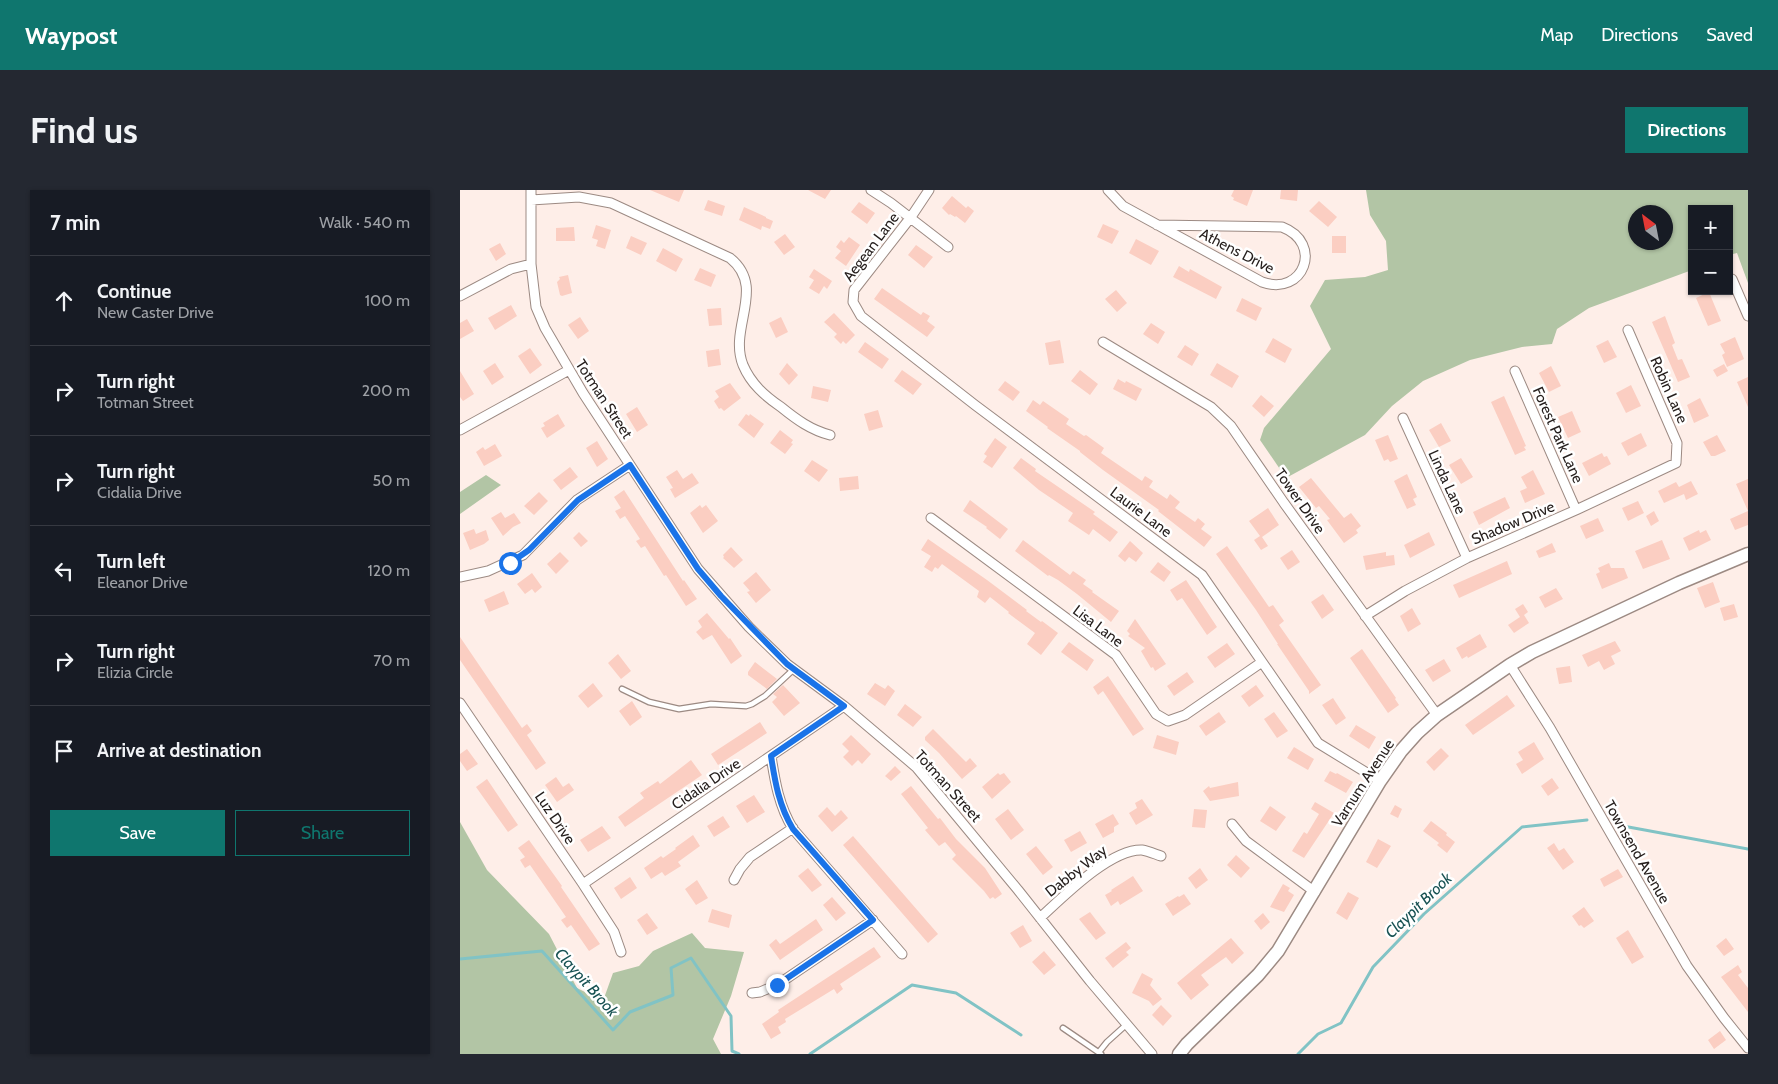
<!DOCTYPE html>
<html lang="en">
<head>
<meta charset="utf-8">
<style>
	body { margin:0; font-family:Cabin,sans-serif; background:#242831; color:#f1f3f6 }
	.controls { position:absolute; right:15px; top:15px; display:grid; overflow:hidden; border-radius:0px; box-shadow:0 1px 4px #0004 }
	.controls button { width:45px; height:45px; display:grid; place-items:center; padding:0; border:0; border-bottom:1px solid #363941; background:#171b24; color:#f1f3f6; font:25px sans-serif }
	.compass { position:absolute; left:1168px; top:15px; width:45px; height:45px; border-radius:50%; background:#171b24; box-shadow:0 1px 4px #0004; rotate:328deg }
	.stop { position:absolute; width:15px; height:15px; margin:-11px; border:4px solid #1a73e8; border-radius:50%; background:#fff }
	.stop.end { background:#1a73e8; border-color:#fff; box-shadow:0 1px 5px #0008 }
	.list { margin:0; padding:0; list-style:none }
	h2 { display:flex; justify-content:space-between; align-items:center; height:65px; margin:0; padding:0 20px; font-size:21px }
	h2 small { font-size:16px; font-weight:400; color:#9ea1a6 }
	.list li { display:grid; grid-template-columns:32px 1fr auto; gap:15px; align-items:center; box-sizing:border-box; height:90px; padding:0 20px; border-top:1px solid #363941 }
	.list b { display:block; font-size:19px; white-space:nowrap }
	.list p { margin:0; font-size:16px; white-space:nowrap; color:#9ea1a6 }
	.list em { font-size:16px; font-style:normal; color:#9ea1a6 }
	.actions { display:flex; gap:10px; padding:15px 20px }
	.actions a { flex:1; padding:11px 0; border:1px solid #0f766e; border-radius:0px; text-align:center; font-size:18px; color:#0f766e }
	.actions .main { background:#0f766e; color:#fff }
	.icon { flex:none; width:28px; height:28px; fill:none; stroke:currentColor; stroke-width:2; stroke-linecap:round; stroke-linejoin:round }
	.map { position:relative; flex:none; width:1288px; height:864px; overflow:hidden; border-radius:0px }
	header { display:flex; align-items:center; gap:30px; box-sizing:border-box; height:70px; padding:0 25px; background:#0f766e; color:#fff }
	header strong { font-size:24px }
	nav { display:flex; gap:28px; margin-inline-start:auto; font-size:18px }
	.intro { display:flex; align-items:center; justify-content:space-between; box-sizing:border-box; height:120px; padding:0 30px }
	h1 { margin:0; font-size:35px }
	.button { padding:12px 22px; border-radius:0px; background:#0f766e; color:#fff; font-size:18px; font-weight:700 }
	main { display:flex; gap:30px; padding:0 30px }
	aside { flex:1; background:#171b24; border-radius:0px; box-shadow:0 1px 4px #0004 }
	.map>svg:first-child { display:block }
	.green { fill:#b2c5a5; fill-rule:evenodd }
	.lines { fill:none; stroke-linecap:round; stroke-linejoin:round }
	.stream { stroke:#81c3c5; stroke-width:3 }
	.building { fill:#fbcec2 }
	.lane-casing { stroke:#9c8a83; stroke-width:7 }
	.street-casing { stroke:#9c8a83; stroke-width:11 }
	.secondary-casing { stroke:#9c8a83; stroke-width:15 }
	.lane { stroke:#fff; stroke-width:4.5 }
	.street { stroke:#fff; stroke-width:9 }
	.secondary { stroke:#fff; stroke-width:12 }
	.route { stroke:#1a73e8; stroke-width:6 }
	.labels { text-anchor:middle; stroke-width:5; stroke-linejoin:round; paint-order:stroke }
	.street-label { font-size:15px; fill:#251e1c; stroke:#fff }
	.water-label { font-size:16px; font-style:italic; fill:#185253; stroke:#fff }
</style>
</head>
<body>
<header>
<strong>Waypost</strong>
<nav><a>Map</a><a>Directions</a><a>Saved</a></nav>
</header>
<div class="intro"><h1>Find us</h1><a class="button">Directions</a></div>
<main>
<aside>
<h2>7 min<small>Walk · 540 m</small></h2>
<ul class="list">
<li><svg class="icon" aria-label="ahead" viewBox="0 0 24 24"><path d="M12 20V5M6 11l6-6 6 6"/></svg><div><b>Continue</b><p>New Caster Drive</p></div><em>100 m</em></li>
<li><svg class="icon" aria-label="right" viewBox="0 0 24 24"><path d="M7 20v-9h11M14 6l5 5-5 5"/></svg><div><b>Turn right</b><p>Totman Street</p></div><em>200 m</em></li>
<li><svg class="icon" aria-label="right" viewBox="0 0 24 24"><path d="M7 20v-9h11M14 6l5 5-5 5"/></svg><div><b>Turn right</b><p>Cidalia Drive</p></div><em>50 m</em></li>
<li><svg class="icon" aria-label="left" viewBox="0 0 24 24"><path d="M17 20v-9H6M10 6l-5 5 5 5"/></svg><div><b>Turn left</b><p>Eleanor Drive</p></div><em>120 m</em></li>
<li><svg class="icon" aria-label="right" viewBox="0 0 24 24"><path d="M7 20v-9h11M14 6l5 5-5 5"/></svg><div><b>Turn right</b><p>Elizia Circle</p></div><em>70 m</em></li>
<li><svg class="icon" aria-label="arrive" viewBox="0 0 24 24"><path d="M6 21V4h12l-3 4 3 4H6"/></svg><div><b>Arrive at destination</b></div></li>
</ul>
<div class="actions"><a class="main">Save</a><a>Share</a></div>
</aside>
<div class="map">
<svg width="1288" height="864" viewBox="0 0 1288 864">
	<rect width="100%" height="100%" fill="#feeee8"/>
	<path class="green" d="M906,0H1288V93L1277,63L1269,65V19H1232V80L1129,118L1097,139L1092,154L1062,157L1010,170L963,191L932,216L905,245L826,288L800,250L804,238L871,159L850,116L865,90L905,87L928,80L926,51L910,25ZM1176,22H1206V52H1176Z
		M26,285L41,295L0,324V302Z
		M0,632L27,680L89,744L117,798L143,811L153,783L179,776L193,761L232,743L245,758L284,762L271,806L253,849L261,864H0Z"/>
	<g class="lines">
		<path class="stream" d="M1163,636L1288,659
			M0,769L82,761L153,840L170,822L213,805L211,778L231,768L271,826L272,861L279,864
			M350,864L452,795L496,803L561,845
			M838,864L858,844L881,833L913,777L964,724L1062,637L1127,630"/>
	</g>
	<path class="building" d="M190,0H224L219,12Z
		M348,0H371L365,9Z
		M774,0H793L787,16L773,10L774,8L771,6Z
		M821,0H838L837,11L820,9Z
		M492,6L506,18L508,16L514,21L505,33L496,26L495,27L490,24L489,25L482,18Z
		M248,10L265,16L262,26L244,20Z
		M859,11L877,27L868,37L849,21Z
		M399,12L415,23L407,34L391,22Z
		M284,17L306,27V28L313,31L310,39L302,36L301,40L279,30Z
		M643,34L659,41L652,54L637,47Z
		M136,35L151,40L145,59L136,56L138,50L132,48Z
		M114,37L115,51H96V38Z
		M325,44L335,57L324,65L314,52Z
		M171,46L187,53L181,65L166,58Z
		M872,46H886V63H872Z
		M389,47L400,55L386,76L375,68L381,61L376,57L381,50L384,53Z
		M676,49L699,61L691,75L669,63Z
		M40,53L46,64L36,71L29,59Z
		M456,55L473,67L464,78L448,65Z
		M203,58L223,69L216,82L196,71Z
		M719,76L729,82L730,79L762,97L756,109L713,87Z
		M240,78L256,85L251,97L234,90Z
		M354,79L372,91L367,99L364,96L359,104L349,98L354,90L349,87Z
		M108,85L112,103L102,106L100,105L97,92L100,89L99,87Z
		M422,98L461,125L463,122L470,126L467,131L475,137L467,147L414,109Z
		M656,100L667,113L657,122L645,109Z
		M1249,102L1261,131L1248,136L1236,108Z
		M782,108L802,118L796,131L776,121Z
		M51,115L57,126L35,140L28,128Z
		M261,118L262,135L249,136L247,119Z
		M374,123L395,145L386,154L383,151L381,154L374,147L377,144L364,132Z
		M1205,126L1215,153L1212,155L1218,170L1222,169L1230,187L1218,192L1192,132Z
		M120,127L129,141L118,149L108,135Z
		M321,127L328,142L316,148L309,133Z
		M7,129L14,141L0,149V133Z
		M691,133L705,142L698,154L683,144Z
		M1275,147L1284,169L1267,177L1262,165L1265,163L1260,154Z
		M813,148L832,159L825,173L805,162Z
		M600,150L604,173L589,175L585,153Z
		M1148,150L1157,167L1144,173L1136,156Z
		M405,152L429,169L422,179L398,162Z
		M725,155L739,164L732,176L717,167Z
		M70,158L82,175L70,184L58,166Z
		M259,159L261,175L248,177L246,161Z
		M35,173L44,187L32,195L23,181Z
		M327,173L338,185L329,195L319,184Z
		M757,173L779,186L772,198L750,185Z
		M1264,174L1268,181L1257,187L1253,180Z
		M1091,176L1101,196L1089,202L1079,183Z
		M442,180L462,194L453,205L434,191Z
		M620,180L638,194L630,205L611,191Z
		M0,181L14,204L3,211L0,207Z
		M1288,187V217L1277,192Z
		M658,189L665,193L666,191L682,199L676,211L653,199Z
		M545,191L560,202L553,211L538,200Z
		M270,193L281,208L264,221L261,218L259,219L254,211L259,207L255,201Z
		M1171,195L1181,216L1166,223L1156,203Z
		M353,196L371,200L368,212L351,208Z
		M801,205L814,216L804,227L792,216Z
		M1044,206L1066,256L1064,257L1066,260L1055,265L1031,212Z
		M1240,208L1249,226L1234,233L1227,215Z
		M573,210L580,215L583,211L609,229L606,234L624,246L626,245L644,258L641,263L682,291L685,286L693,291L689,297L707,309L710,304L720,312L715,318L735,332L738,328L745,334L741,339L752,347L744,357L698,321L699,320L643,280L620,262V261L587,238L588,237L566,221Z
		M177,217L188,235L177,242L166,224Z
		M418,220L423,237L409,241L404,224Z
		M1112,221L1121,242L1108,248L1098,227Z
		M98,224L105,236L87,248L81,238L85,236L83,233Z
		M286,224L289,226L290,224L304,234L294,248L278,235Z
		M981,233L991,251L979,257L969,240Z
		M320,240L333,250L331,253L333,254L325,264L310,253Z
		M1181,243L1187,256L1168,266L1161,253Z
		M928,245L938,269L930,272L928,269L924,271L915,250Z
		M1257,245L1266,261L1255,266H1251L1243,252Z
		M535,248L547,257L532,278L523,272L527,266L524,264Z
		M137,251L148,269L137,277L126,258Z
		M35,254L42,266L24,276L16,262L23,257L25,260Z
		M1142,263L1144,267L1147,266L1151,274L1129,286L1122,273Z
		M561,268L576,279L575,281L635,322L633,324L658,342L650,352L633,339L629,345L608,331L613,323L579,300L553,278Z
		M1001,268L1013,287L1001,294L989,275Z
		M352,270L368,280L359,292L344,281Z
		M110,277L118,287L101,300L93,290Z
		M217,280L223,289L232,283L239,293L215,308L210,299L213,298L206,287Z
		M1073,280L1085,304L1065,313L1060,301L1067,298L1061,287Z
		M947,284L957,307L953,309L956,315L947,319L934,291Z
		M398,286L399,299L380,301L379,288Z
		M851,288L884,328L891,323L901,336L896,340L898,343L884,353L867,330L870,329L859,316L856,318L839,297Z
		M1288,289V321L1276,294Z
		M1231,291L1238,304L1226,310L1224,304L1204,313L1198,301L1216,292L1219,297Z
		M164,300L223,391L224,390L237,409L226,416L206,385L204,386L185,356L181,358L176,351L180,349L165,326L160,329L155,321L161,318L154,307Z
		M79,302L88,311L74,325L64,316Z
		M1045,307L1050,318L1019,335L1013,322Z
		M510,310L548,339L540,349L526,338L527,337L503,321Z
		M1178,311L1184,323L1168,331L1162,318Z
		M240,315L242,318L246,315L258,331L243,343L230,323Z
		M808,318L819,335L802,347L808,356L801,360L794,350L800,346L789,331Z
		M1194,321L1199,331L1191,336L1186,326Z
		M1288,321V335L1275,340L1270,329Z
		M41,322L45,328L54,323L61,333L53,337L43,346L31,328Z
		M1138,328L1144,341L1126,349L1120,336Z
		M14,339L16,344L26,340L29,350L24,354L10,360L3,343Z
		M1239,340L1240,343L1246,340L1251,350L1229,361L1223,348Z
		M119,342L128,351L121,357L113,348Z
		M969,342L975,355L950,368L944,355Z
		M468,349L527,390L567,420L566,421L581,432L582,431L598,443L581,465L567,454L575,443L548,423L549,422L530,407L525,413L517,407L519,401L482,374L478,379L475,377L472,382L464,377L471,366L461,360Z
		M563,350L610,385L613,381L626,390L623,394L633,401L632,402L659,421L651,432L617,404L598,390L589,385L588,386L555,361Z
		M1202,350L1210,369L1183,379L1175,361Z
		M670,351L683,363L676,372L669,367L665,372L658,366Z
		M1092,353L1096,362L1079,368L1076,361Z
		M767,356L809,417L813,415L824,431L819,435L861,495L849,504V501L817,454H818L796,420L756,364Z
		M271,357L283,370L274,378L263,368L264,367L263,365Z
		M832,360L840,372L828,380L820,368Z
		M100,362L109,371L96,384L87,374Z
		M926,362V366L934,365L935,375L906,380L903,366Z
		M1047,371L1052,384L999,408L993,395Z
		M698,372L711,382L704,392L690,382Z
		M1149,373L1151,378H1164L1168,388L1142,399L1136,384L1140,382L1138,378Z
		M296,382L311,400L296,413L287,402L290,401L283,393Z
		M72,383L82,397L75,403L72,399L65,404L57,394Z
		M726,390L757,437L747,445L722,408L717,411L710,400Z
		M1253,392L1260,412L1245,418L1237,398Z
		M1096,398L1103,409L1085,418L1079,407Z
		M44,401L49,414L29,422L24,410Z
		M863,404L874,420L862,429L851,412Z
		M1063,414L1068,422L1064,425L1069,433L1054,443L1048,435L1060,427L1055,419Z
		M1274,414L1278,427L1264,431L1260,418Z
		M952,418L961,434L948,442L940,426Z
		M247,423L269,449L270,448L282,466L271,474L252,445L243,450L236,442L242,437L238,431Z
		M675,429L706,474L695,481L693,477L691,478L681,461L685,458L668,446L670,444L667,441Z
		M1020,444L1027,457L1008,468L1007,466L1002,469L996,458Z
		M0,447L62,538L67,534L72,541L67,545L86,573L76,580L0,470Z
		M1155,451L1161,461L1151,466L1155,474L1144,480L1139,471L1128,477L1122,465Z
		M609,452L634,470L627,481L601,462Z
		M767,453L775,464L755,478L747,467Z
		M902,459L936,508L935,509L939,515L928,523L890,468Z
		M158,464L171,481L161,489L148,473Z
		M984,469L991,481L973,492L965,480Z
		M295,472L317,489L307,499L288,485V482Z
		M1110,476L1112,492L1099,494L1096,478Z
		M727,482L734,492L714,506L707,496Z
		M648,486L684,539L673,546L643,501L638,505L633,497Z
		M133,493L143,506L128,518L118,506Z
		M415,493L425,499L428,495L435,501L425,516L407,504Z
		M323,495L340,513L324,526L312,512L317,507L313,504Z
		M796,495L804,506L789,517L781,506Z
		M1047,505L1055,516L1013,545L1005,535Z
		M873,508L886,528L876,535L862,515Z
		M172,511L182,527L170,536L159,521Z
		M445,514L462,527L453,537L437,525Z
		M759,522L766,532L746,546L739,536Z
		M814,522L828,541L817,548L804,529Z
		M300,532L307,543L258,575L251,564Z
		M896,535L916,547L909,559L889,546Z
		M473,539L506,572L510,568L517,576L502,589L479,563L465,550V547Z
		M391,545L411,564L402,574L398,570L392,576L383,567L389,561L382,554Z
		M697,545L719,552L716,565L693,558Z
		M1074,552L1084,569L1062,584L1056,574L1063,570L1058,562Z
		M834,557L854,569L848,580L827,568Z
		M981,558L989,566L974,581L966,572Z
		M7,559L18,574L7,581L0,571V564Z
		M231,570L242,585L165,637L158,627L184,608L180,603L198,591L200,594Z
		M435,576L441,582L431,591L425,586Z
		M870,581L876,584L877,583L893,592L886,603L864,591Z
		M538,583L540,585L544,583L551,592L532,609L522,597Z
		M96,587L103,597L109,593L114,600L97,612L85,595Z
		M1092,588L1099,598L1088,606L1081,596Z
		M27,589L58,635L48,642L16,597Z
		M778,592L779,606L750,611L743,601L749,596L750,598Z
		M451,596L478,629L480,628L496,649L525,678L542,704L535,709L533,707L530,709L524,701L492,669L496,665L485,652L479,656L465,640L468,638L441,604Z
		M294,605L305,622L287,633L276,616Z
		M682,609L693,625L676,635L669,623L677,618L675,613Z
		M855,612L874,623L844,668L832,661L844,642L847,644L859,624L851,619Z
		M935,615L942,619L938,628L930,624Z
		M810,616L826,627L816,641L800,631Z
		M367,617L375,626L381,620L388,628L372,642L358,626Z
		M548,619L564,640L551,650L535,629Z
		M734,619L747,620L745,638L732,637Z
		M653,624L659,634L654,637V642L643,648L635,634Z
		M263,626L270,637L254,647L247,636Z
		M971,631L987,643L986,645L995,652L987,663L977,655L979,653L963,641Z
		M142,636L151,648L128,662L120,650Z
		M620,641L627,653L611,662L604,650Z
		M233,645L240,656L218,672L221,676L205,686L202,682L191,689L184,678L201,666L203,668L216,659L215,658Z
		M393,646L478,744L468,753L383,655Z
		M918,649L931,656L917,678L906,672Z
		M69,650L102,696L101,697L140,754L129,761L111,735L107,738L101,730L106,727L70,675L65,678L60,670L65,667L58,658Z
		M1094,653L1099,661L1104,658L1114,672L1103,680L1087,658Z
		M576,656L593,677L583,685L566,664Z
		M776,665L790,678L781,688L767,675Z
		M348,678L362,695L352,702L338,686Z
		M740,678L748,690L736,699L728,688Z
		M1158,679L1163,687L1144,697L1140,689Z
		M673,686L683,701L660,715L658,711L651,716L645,705L652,701L651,700Z
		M170,687L177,698L161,709L154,698Z
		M237,690L248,708L236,715L225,699Z
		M823,694L830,698L828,701L834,705L824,722L810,717Z
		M888,702L899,708L887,730L876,723Z
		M724,704L731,714L713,726L705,714L718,706L719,707Z
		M372,707L386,723L376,731L363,715Z
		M1124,717L1134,731L1124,738L1121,735L1119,736L1112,726Z
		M252,719L272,725L269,738L248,732Z
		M630,722L646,743L636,750L619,729Z
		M187,723L198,738L187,745L177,730Z
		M803,723L810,732L801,740L794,731Z
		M356,729L363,740L320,770L309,755L316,749L320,754Z
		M563,735L572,751L560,758L550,743Z
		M1168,740L1184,767L1172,774L1156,748Z
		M771,748L784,763L772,774L766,767L741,785L749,795L731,810L717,793Z
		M1266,748L1274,759L1264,766L1256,756Z
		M666,752L671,758L666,762L669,765L653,778L645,768Z
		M414,757L421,767L380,794L383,799L377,804L374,799L325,829L326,832L318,837L321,843L311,849L302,834L319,822L318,820Z
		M584,761L596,775L584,785L572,772Z
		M1278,775L1282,782L1278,785L1288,798V822L1261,787Z
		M682,783L693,789L690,795L702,809L693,816L689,811L672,803Z
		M701,815L712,826L703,836L692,825Z
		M1260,841L1266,850L1254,859L1248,850Z"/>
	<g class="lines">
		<g class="lane-casing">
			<path id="lane" d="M162,499L189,512L219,519L251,514L286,516L292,514L305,506L334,479
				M603,838L641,864
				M639,862L647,852L667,834"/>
		</g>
		<g class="street-casing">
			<path id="street" d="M71,0V74L76,117L85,138L123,203L238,379L289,437L327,474L384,516L456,577L558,700L630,791L692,864
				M411,0L431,13L488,57
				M469,0L451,27L394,100L393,112L401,126L515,215L742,385L858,553L920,591
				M648,0L663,16L802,92C844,107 864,53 822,37L697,35
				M71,10L119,7L151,13L270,68C307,98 268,137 283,175C291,194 305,206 321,217C337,230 351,240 370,245
				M1272,89L1288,126
				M0,106L51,79L71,74
				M643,152L751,217L771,236L824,313L977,525
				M1055,181L1116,320
				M943,228L1007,368
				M0,240L109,180
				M471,328L656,465L696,524L708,531L725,525L802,472
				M0,387L28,381L63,365L117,310L170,275
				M905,426L945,401L1007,368L1116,320L1216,273L1217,253L1168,140
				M1050,475L1090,538L1227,776L1264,828L1288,858
				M0,513L123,694L154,742L161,762
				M311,566C315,592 319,616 333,639L442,764
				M772,634L786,651L855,702
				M274,690L280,679L290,667L333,638
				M123,694L384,516
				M580,728C603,707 650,659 682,660C688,661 695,664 701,666
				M292,803L300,802L317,795L413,730"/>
		</g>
		<g class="secondary-casing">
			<path id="secondary" d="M719,864L727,854L798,785L818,761L920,591L941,561L957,543L977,525L1050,475L1072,462L1219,393L1288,364"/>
		</g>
		<use href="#lane" class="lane"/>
		<use href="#street" class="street"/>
		<use href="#secondary" class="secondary"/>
	</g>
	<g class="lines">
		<path class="route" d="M50,373L69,360L118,310L170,275L238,379L261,406L327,474L384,516L311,566C315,592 319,616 333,639L413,730L317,795"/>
	</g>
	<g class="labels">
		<g class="street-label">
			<text transform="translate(411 57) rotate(-53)" y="5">Aegean Lane</text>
			<text transform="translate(777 61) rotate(27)" y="5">Athens Drive</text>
			<text transform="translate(1209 200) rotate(66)" y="5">Robin Lane</text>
			<text transform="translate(144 209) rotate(57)" y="5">Totman Street</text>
			<text transform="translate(1098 245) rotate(66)" y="5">Forest Park Lane</text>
			<text transform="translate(987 292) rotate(65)" y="5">Linda Lane</text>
			<text transform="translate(840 311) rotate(55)" y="5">Tower Drive</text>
			<text transform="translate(681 322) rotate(37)" y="5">Laurie Lane</text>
			<text transform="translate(1053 333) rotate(-23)" y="5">Shadow Drive</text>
			<text transform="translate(638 436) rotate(37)" y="5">Lisa Lane</text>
			<text transform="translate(903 593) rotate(-57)" y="5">Varnum Avenue</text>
			<text transform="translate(246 594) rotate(-34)" y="5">Cidalia Drive</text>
			<text transform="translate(488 596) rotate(48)" y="5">Totman Street</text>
			<text transform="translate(95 628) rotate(56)" y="5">Luz Drive</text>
			<text transform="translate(1177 662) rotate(60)" y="5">Townsend Avenue</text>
			<text transform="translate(616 681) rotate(-38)" y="5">Dabby Way</text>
		</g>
		<g class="water-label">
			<text transform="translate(958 715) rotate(-44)" y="6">Claypit Brook</text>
			<text transform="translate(127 792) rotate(48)" y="6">Claypit Brook</text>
		</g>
	</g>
</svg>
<div class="controls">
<button>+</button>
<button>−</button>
</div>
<svg class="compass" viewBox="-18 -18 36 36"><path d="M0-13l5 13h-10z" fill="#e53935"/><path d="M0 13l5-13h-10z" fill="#9ea1a6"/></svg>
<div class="stop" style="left:50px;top:373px"></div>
<div class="stop end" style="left:317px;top:795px"></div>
</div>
</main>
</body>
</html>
